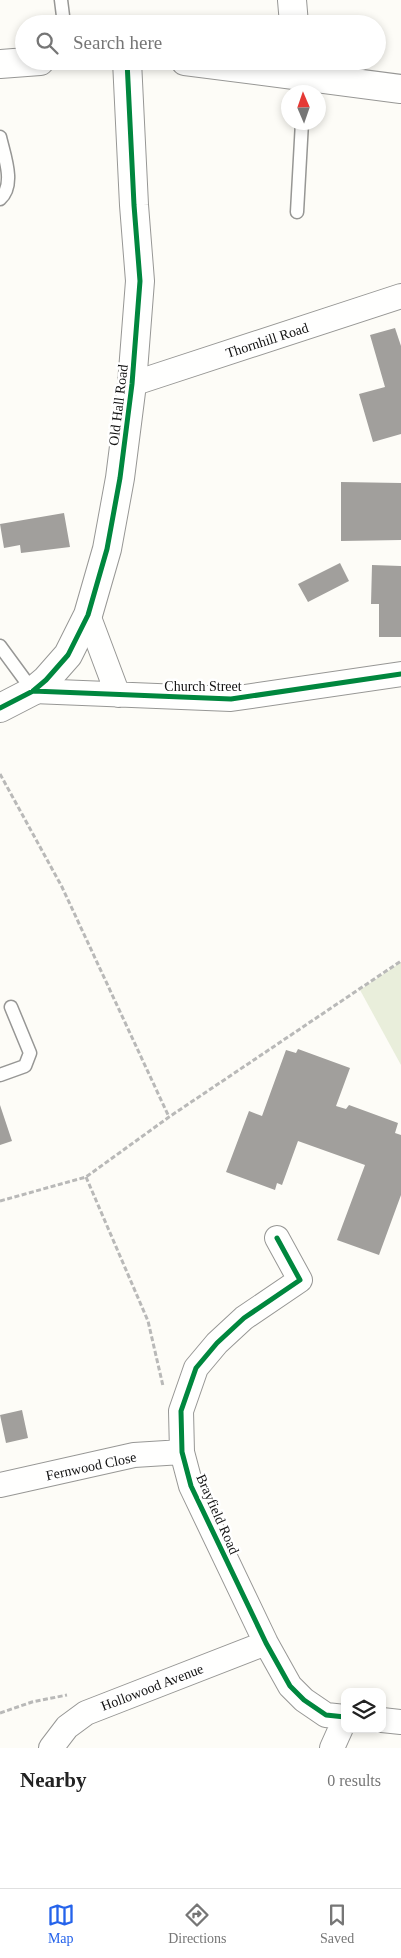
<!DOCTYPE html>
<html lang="en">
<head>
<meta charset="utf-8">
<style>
	body { margin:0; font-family:"Times New Roman",serif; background:#f2f2f2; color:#222 }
	.controls { position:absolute; right:15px; bottom:15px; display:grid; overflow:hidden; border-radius:10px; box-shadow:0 2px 8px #0003 }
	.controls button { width:45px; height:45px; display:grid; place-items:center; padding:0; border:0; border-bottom:1px solid #e0e0e0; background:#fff; color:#222; font:25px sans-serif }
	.compass { position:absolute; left:281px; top:85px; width:45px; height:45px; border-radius:50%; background:#fff; box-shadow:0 2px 8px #0003; rotate:358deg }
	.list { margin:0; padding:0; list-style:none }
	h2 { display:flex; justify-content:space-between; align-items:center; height:65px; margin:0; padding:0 20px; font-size:21px }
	h2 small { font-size:16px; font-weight:400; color:#767676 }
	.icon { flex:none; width:28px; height:28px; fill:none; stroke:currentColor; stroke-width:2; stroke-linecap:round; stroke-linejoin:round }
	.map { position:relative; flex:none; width:401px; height:1748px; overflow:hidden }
	.search { position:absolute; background:#fff; box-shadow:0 2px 8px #0003; left:15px; right:15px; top:15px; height:55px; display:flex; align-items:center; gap:12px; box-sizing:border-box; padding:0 18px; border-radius:28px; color:#767676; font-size:19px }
	.sheet { height:140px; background:#fff }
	nav { display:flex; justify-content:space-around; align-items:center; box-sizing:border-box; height:70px; border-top:1px solid #e0e0e0; background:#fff; font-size:14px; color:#767676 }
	nav a { display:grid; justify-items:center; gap:2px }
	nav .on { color:#2563eb }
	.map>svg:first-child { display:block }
	.cemetery { fill:#e9eedb }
	.building { fill:#a19f9c }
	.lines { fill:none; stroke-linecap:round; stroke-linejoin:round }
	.service-casing { stroke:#979795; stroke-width:15 }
	.minor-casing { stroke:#979795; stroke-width:26 }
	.tertiary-casing { stroke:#979795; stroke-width:30 }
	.path { stroke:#b9b9b8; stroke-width:3; stroke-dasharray:5 2.5; stroke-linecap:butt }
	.service { stroke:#fffffe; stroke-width:12 }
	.minor { stroke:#fffffe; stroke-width:24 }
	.tertiary { stroke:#fffffe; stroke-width:28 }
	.cycleway-casing { stroke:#fff; stroke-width:8 }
	.cycleway { stroke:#00873e; stroke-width:5 }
	.labels { text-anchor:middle; stroke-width:5; stroke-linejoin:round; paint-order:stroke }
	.street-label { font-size:14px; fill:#111; stroke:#fff }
</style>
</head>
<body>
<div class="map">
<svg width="401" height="1748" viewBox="0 0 401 1748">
	<rect width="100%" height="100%" fill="#fdfcf7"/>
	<path class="cemetery" d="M401,962V1065L360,990Z"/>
	<path class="building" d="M395,328L401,346V434L373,442L359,394L385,387L370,335Z
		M341,482L401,483V540L341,541Z
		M64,513L70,547L21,553L20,545L4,548L0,524Z
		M340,563L349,581L308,602L298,584Z
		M372,565L401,566V637H379V604H371Z
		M298,1049L350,1068L336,1106L346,1109L349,1105L398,1123L395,1133L401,1135V1195L379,1255L337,1240L365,1165L298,1141L282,1185L277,1183L275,1190L226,1172L249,1111L262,1116L286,1050L296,1053Z
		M0,1105L12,1141L0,1145Z
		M22,1410L28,1438L6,1443L0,1415Z"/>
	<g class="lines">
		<g class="service-casing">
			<path id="service" d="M61,0L64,24
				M0,137C4,155 16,185 0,199
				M297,212L302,122
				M0,646L33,691
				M0,1075L25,1066L30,1053L11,1007"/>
		</g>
		<g class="minor-casing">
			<path id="minor" d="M132,384L401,296
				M88,615L118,695
				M33,691L231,699L401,674
				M277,1238L300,1280L244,1318L217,1343L196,1368L181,1411L182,1452L191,1486L266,1643L290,1686L304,1700L326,1715L345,1717
				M0,1485L134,1455L182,1452
				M382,1720L401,1722
				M51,1748L67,1727L86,1713L266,1643
				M332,1748L345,1719"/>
		</g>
		<g class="tertiary-casing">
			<path id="tertiary" d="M292,0L294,24
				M185,61L401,89
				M0,64L40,61
				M0,708L33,691L46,680L68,655L88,615L107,549L120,478L132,384L140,281L134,205L127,61"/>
		</g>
		<path class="path" d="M0,774L62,887L169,1117
			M86,1177L148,1321L163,1386
			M0,1201L86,1177L169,1117L401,961
			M0,1713L32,1702L67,1695"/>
		<use href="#service" class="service"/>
		<use href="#minor" class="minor"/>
		<use href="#tertiary" class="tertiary"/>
		<g class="cycleway-casing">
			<path id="cycleway" d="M33,691L231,699L401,674
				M0,708L33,691L46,680L68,655L88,615L107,549L120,478L132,384L140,281L134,205L127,61
				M277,1238L300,1280L244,1318L217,1343L196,1368L181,1411L182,1452L191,1486L266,1643L290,1686L304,1700L326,1715L345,1717"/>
		</g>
		<use href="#cycleway" class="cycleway"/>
	</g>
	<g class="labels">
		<g class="street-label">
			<text transform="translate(267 340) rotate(-18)" y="5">Thornhill Road</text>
			<text transform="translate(118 405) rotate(-83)" y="5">Old Hall Road</text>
			<text x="203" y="691">Church Street</text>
			<text transform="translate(91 1466) rotate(-12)" y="5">Fernwood Close</text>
			<text transform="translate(218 1514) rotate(66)" y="5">Brayfield Road</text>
			<text transform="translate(152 1687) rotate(-21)" y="5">Hollowood Avenue</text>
		</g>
	</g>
</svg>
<div class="controls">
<button><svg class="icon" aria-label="layers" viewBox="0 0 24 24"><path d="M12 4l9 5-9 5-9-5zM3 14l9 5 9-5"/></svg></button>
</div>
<svg class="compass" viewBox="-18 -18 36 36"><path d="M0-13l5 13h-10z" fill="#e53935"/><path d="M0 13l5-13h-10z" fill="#767676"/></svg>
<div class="search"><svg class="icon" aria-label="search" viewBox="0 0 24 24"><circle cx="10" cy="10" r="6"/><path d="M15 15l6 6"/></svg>Search here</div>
</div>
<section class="sheet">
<h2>Nearby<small>0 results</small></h2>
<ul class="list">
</ul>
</section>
<nav>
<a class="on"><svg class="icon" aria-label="map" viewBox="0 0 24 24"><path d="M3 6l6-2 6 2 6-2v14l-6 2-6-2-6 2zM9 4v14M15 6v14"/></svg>Map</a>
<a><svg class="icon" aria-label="directions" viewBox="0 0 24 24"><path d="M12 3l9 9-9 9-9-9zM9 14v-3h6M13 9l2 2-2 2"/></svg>Directions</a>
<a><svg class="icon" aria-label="saved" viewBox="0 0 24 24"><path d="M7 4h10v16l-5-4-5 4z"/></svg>Saved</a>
</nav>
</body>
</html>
